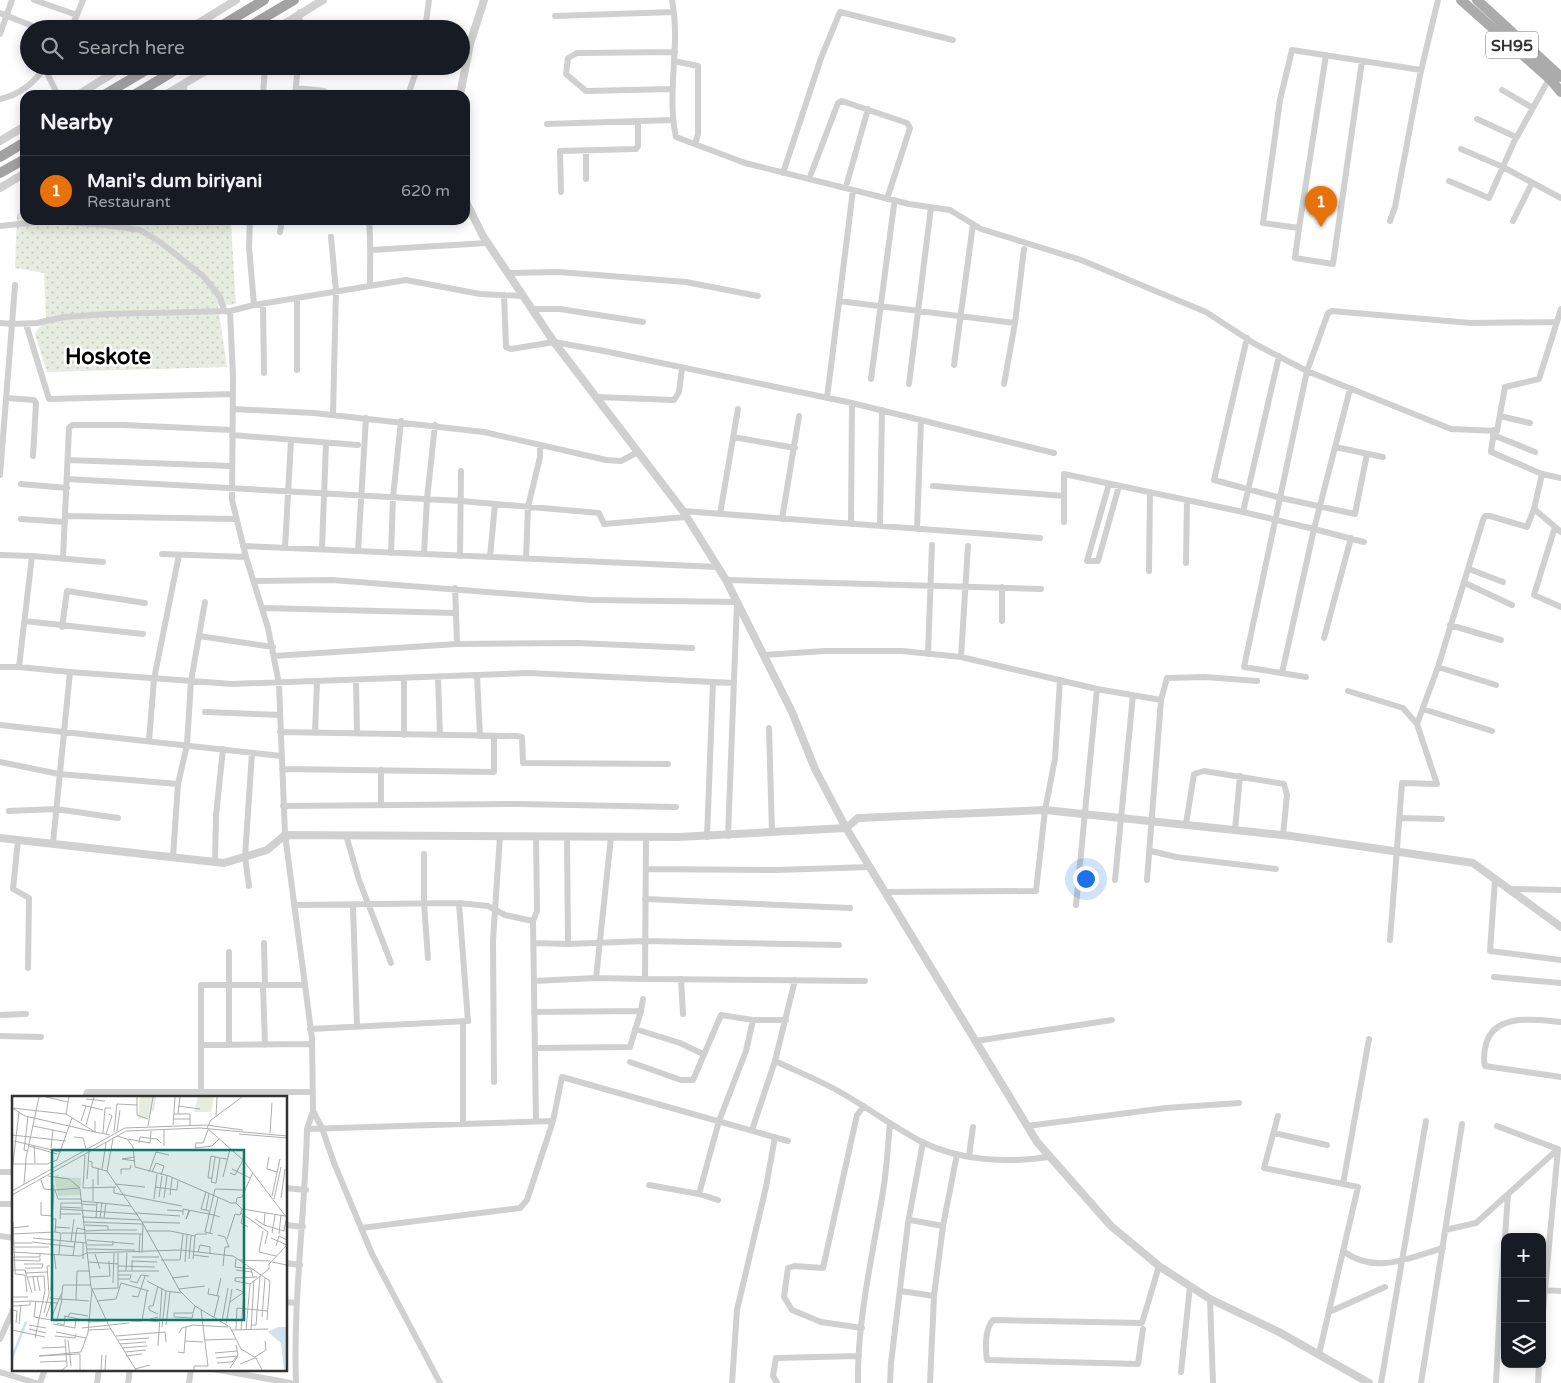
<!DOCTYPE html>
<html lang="en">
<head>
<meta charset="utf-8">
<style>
	body { margin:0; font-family:"Varela Round",sans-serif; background:#242831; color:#f1f3f6 }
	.controls { position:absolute; right:15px; bottom:15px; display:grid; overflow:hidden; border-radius:10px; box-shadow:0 2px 12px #0003 }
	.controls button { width:45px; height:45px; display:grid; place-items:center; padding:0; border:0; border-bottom:1px solid #363941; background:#171b24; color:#f1f3f6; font:25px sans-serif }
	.you { position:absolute; left:1085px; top:878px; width:18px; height:18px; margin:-12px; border:4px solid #fff; border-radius:50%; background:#1a73e8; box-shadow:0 0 0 8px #1a73e833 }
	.badge { display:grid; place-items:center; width:32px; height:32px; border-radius:50%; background:#0f766e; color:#fff; font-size:16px; font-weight:700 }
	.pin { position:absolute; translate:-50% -41px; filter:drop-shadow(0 1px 2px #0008) }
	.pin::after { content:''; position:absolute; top:26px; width:18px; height:15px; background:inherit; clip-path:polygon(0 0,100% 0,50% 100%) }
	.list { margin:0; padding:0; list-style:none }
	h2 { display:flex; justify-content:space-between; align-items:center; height:65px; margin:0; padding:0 20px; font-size:21px }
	h2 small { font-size:16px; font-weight:400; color:#9ea1a6 }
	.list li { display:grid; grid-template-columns:32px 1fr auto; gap:15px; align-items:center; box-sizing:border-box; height:70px; padding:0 20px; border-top:1px solid #363941 }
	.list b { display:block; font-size:19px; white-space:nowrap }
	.list p { margin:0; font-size:16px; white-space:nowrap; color:#9ea1a6 }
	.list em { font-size:16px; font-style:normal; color:#9ea1a6 }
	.icon { flex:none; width:28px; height:28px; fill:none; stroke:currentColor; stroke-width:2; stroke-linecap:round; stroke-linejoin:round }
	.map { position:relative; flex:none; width:1561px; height:1383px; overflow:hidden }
	.search { position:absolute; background:#171b24; box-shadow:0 2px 12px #0003; left:20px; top:20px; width:450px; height:55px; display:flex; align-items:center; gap:12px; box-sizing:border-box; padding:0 18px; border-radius:28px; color:#9ea1a6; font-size:19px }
	.panel { position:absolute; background:#171b24; box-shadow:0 2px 12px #0003; left:20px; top:90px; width:450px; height:135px; border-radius:15px }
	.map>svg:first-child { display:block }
	.grass { fill:url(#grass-dots) }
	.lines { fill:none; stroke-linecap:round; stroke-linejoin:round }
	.minor { stroke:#d0d0d0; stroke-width:6 }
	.tertiary { stroke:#d0d0d0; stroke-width:8 }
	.primary { stroke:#ababab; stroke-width:10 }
	.trunk { stroke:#a2a2a2; stroke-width:10 }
	.labels { text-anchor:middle; stroke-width:5; stroke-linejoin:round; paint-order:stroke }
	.shield { fill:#fff; stroke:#707070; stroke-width:1 }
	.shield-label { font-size:16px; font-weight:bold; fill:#333 }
	.district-label { font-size:22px; font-weight:bold; fill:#000; stroke:#fff }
	.inset-river { fill:none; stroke:#cfe2ee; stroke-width:2.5 }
	.inset-road { fill:none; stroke:#adadad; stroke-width:1 }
	.view { fill:#0f766e; fill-opacity:0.15; stroke:#0f766e; stroke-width:2.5 }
	.inset-edge { fill:none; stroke:#333; stroke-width:2.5 }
</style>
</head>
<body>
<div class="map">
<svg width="1561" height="1383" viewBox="0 0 1561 1383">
	<defs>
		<pattern id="grass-dots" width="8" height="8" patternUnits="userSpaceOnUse" patternTransform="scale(1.25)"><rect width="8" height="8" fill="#e6ecdf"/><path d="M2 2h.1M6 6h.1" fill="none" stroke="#c6cbc0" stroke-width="1.8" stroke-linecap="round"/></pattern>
	</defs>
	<rect width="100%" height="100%" fill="#fff"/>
	<path class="grass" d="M25,210V220H123L231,224L236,304L218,306L227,367L47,372L35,334L46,318L44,273L15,268L17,214Z"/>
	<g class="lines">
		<path class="minor" d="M34,0L77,15
			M672,0C681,46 666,92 676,137L745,163L909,204L950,210L981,229L1081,260L1206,312L1255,344L1307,371L1451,429L1497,431L1505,387L1539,379L1561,309
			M0,13L40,29
			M555,16L674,12
			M71,29L83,0
			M299,29L300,12
			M425,29L429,0
			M0,34L12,0
			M674,61L698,66V134L695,144
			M1362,61L1333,264L1295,258L1299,228L1263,223L1280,100L1292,50L1421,70
			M45,69L58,95
			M184,84V95
			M296,88L324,91V95
			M672,89L586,91L566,74L568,58L577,53L675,52
			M1502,90L1533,108
			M263,95L265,66
			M295,95L298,66
			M408,95L418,66
			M0,99C19,95 35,82 46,66
			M1477,119L1516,137
			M547,124L672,120
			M1461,149L1503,167L1561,198
			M586,151V179
			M783,173L821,58L840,12L953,40
			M811,174L838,103L842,101L907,123L910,128L887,199
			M1449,181L1489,198L1514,142L1549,79
			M847,183L868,109
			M561,192L560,151L636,149L638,146V121
			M250,220L249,247L254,305L406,280L480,294L523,296
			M369,220C371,242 370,263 370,286
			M1390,221L1395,207L1420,75L1438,0
			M1513,221L1532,183
			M0,226L48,221L106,225L140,230L160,242L203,276L220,297L224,310
			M1299,228L1326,55
			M280,232L282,220
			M331,237L336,291L333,414
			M371,250L487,243
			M508,273L559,272L686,282L758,296
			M15,285L12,324L37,323L64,317L108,314L230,311L254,305
			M504,295L506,347L511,349L554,342L604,351L852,403L1054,453
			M297,298V370
			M839,301L1015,323L1024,249
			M263,304L264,373
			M532,309H560L643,322
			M230,311L233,377L232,500L246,557L268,628L279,684L285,835L312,1038L313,1111L322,1128L334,1163L372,1254L440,1383
			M0,323L12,324L0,475
			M26,324L49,399L233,394
			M1247,338L1214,480L1281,498L1355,514L1367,454
			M954,365L973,224
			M871,379L894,205
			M909,384L931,207
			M1004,384L1015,323
			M596,397L674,400L679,392L682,368
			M6,398L34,400L36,403L33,456
			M827,398L853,190
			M233,409L314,413L484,432L606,460L621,461L638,452
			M1500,416L1530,423
			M1494,430L1491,452L1542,474L1561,478
			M232,435L358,445
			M1493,435L1535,452
			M733,437L795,448
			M1335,447L1383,457
			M68,460L231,466
			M67,479L461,501L599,513L604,524L686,517
			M21,484L67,488
			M1109,484L1087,561H1098L1119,486
			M933,486L1064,496
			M1534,509L1561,532
			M683,511L1040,538
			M1243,512L1279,356
			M720,514L738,409
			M65,516L236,519
			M21,519L65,522
			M782,519L799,416
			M1064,522V474L1243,512L1314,529L1350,389
			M851,524L852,403
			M880,526L882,410
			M1555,527L1534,595L1561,607
			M917,529L921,420
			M243,546L718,567
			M285,548L291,440
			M322,549L326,443
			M358,551L366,418
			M391,553L393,497L401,421
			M162,554L246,557
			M424,554L427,499L435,425
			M0,555L32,556L19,667L70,672L53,843
			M32,556L103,562
			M460,556L461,471
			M490,557L495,504
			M63,558L69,428L72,425H124L232,430
			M526,559L528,507L540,457V445
			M1186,563L1187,500
			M1469,569L1503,582
			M1149,571L1150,492
			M726,580L1041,589
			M254,581L332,580L592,600L737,602L728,836
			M1465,583L1512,605
			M455,588L456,613
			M263,608L456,613L457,644L274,656
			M25,621L143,634
			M1002,621V587
			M1450,625L1501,640
			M62,627L67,591L145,603
			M199,636L205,602
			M1324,638L1351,538
			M457,644L577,643L692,648
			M928,654L932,545
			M764,655L825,651H902L961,657L1097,689L1161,700L1167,678L1205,677L1257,681
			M961,657L968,546
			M0,667H19
			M1438,667L1496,685
			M70,672L232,684L529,673L734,683
			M1282,673L1314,529L1364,542
			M477,675L480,736
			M438,677L440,735
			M1306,677L1244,667L1307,371L1328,313L1332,311L1471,323L1557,322
			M356,681L357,734
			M1348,691L1403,708L1417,724L1437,784L1402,783L1390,940
			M1423,709L1492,731
			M205,712L280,715
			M1417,724L1438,667L1483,520L1485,516H1490L1527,527L1534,509L1542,474
			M0,725L281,756
			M769,728L772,833
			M280,732L516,736L522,737L523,763L668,764
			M315,733L317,682
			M404,735V679
			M149,741L154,679L179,555
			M0,762L59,774L178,784
			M282,769L494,772V736
			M381,805V770
			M283,806L518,804L676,807
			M9,811L56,809L118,818
			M1400,818L1442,819
			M1186,824L1194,774L1204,771L1284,784L1287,795L1283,835
			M1235,830L1240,776
			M346,835L359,880L391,963
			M536,836L537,911L533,921L536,1121
			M567,837L568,944
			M707,837L713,682
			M18,840L13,889L29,898L28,968
			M1151,851L1176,857L1276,869
			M424,854V903L428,958
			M173,857L178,784L187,745L191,681L199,636L273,647
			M215,862L216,815L223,749
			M646,869L776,870L870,867
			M1115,880L1133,695
			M1147,880L1161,700
			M1495,880L1490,951L1561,960
			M249,886L245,857L252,753
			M1509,889L1561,890
			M885,892L1036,891L1045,810L1055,759L1060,680
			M645,899L850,908
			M294,905L459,903L488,906L505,915L533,921
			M1076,905L1097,689
			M353,906L357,1027
			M264,943L265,985
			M534,943L568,944L645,941L839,945
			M1494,977L1561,983
			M596,978L645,979L646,837
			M645,979L865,981
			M681,979L683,1014
			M534,981L596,978L611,837
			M263,985L265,1045
			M641,1011L643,999
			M534,1012L641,1011L630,1047L535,1048
			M0,1015L26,1014
			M1561,1022C1536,1020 1495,1012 1486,1044C1484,1052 1483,1058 1485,1066L1561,1077
			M310,1029L468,1021L459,903
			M635,1029L680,1043L703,1054
			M0,1036L41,1037
			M976,1041L1112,1020
			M201,1045L312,1044
			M229,1045V952
			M775,1061C796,1071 819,1080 840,1092C868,1108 894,1127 922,1142C960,1161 1008,1163 1049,1157
			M630,1062L681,1080H693L721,1015L753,1020H786
			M494,1082L493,940L500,836
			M85,1097L87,1092H313
			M201,1097V985H303
			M1278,1116L1264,1168L1358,1187L1319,1354
			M463,1123V1022
			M1027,1126L1166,1108L1239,1103
			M307,1129L313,1111
			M752,1130L775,1061L795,980
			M1274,1133L1327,1145
			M969,1156L973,1127
			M0,1172H14
			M1343,1184L1369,1039
			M649,1185L699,1194L719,1121L746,1051L753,1020
			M286,1188L306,1190
			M699,1194L718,1200
			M0,1204H14
			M910,1220L943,1226
			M286,1225L303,1227
			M361,1228L520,1208L527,1200L553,1121L562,1077L788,1141
			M1445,1230L1476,1223L1558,1149L1497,1126
			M0,1236L14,1238
			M1505,1237L1508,1194
			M1343,1251C1375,1275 1409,1258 1443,1248
			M286,1263L300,1265
			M1501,1285L1505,1238
			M1542,1290L1561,1291
			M901,1291L934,1296
			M1210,1299L1213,1383
			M286,1302L297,1303
			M1329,1312L1385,1287
			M1542,1321L1558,1149
			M862,1328L821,1322L792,1310L784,1297L788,1268L794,1266L823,1268L857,1115L864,1106
			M1143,1329L1138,1364L987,1360C985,1347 985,1329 993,1320L1142,1323L1159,1266
			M0,1339L14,1308
			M213,1369L291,1383
			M0,1372L36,1383
			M1181,1372L1190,1286
			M40,1383L45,1369
			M97,1383L99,1369
			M128,1383L130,1369
			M189,1383L191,1369
			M296,1383C293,1298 305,1214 307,1129L553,1121
			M732,1383L737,1310L766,1187L775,1137
			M777,1383L773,1376L776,1358L859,1356
			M858,1383C857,1317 874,1250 884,1185C887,1165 888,1144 890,1123
			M890,1383L891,1363L908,1223L923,1142
			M930,1383L934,1296L943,1226L957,1154
			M1381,1383L1426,1121
			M1421,1383L1462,1124
			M1496,1383L1501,1285H1505
			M1538,1383L1539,1364"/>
		<path class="tertiary" d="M189,29L236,0
			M276,29L323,0
			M78,95L124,66
			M165,95L214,66
			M460,95L470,44L484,0
			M0,141L25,126
			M0,188L25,173
			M465,200L483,236L554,342L683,511L726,580L792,712L815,769L846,828L1037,1142L1111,1226L1159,1266L1210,1299L1279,1332L1369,1383
			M0,838L224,863L267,850L285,835L679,837L846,828L858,818L1045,810L1291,836L1420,855L1473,863L1561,927"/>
		<path class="primary" d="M1461,0L1551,80L1561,92
			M1477,0L1561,77"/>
		<path class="trunk" d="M216,29L264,0
			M245,29L294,0
			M104,95L153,66
			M134,95L182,66
			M0,157L25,142
			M0,173L25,159"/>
	</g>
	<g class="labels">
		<rect class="shield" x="1486" y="31.5" width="52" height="27" rx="4"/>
		<g class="shield-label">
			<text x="1512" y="51">SH95</text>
		</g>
		<g class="district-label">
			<text x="108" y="364">Hoskote</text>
		</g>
	</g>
	<g transform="translate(12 1096)">
		<rect width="275" height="275" fill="#fff"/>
		<path d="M128,1H144L142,15L138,16L137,22L126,23ZM186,1H202L199,16H182ZM47,78V81L69,82L68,99L46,100L42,81Z" fill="#e6ecdf"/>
		<path d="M266,231H275V274H272L269,247L256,236Z" fill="#cfe2ee"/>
		<path class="inset-river" d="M0,262L14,226"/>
		<path class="inset-road" d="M34,1L56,6M125,1V19L136,23M230,1L199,24L195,32L231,64L275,122M74,3L93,5M70,9L91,14M166,10L188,13M0,12L13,20L83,36V25M0,12L54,18L83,36L98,39M54,18L57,1M162,18H178V29M166,18L168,1M204,21L205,1M162,23H178M69,25L74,10M74,29L82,1M161,29L163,1M21,30L55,37M136,30L141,1M196,34L191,47H184L183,52L200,50L207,43M105,35L108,14M102,36L105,8L125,9M91,37L93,12H99M258,37L260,7M94,38L100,20L97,18M227,38L275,42M0,39L54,45M105,40L115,43L121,51L123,71L157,80L219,107H224L225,102L230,101L241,76M62,41L71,42L74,53M101,43L95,75L130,126L168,195L183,210L218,231L229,253L244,262L250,274M116,43L138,47L139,35M2,45L49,56M127,47L128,41L145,43L149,47M22,49L23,67M17,50L45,58M152,50V34M39,52L41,34M15,55L12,54L16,21M73,59L71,92L104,91M123,61L110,63L123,65M257,61L255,73L265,76M208,62L204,87L199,86L200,82H196L199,60L208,62L215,63M77,65L80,66V71L95,75M1,67L7,16M0,68H35L45,64L60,22M86,72V89M90,73L94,47M220,73L238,82M137,76L144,56L157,59M140,76L144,67L152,70L149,79M218,77L223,79L231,64M109,78V73H118L119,69M36,80L57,83L68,92M211,81L218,53M200,82L203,61M75,83L77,56M81,83V105M29,84L32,93L42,94L40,123H44L43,136L49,137L47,158M12,88L14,62L27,1M103,88L133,91M42,89V94L68,92M102,91V97L170,110M143,91L165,94L166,85M68,93L79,191L97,230L124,274M43,94L46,103H69M0,95L113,32L194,29L231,34M194,96L189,113L197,115M0,99L114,35L188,32L275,40M158,99L160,82M260,100L268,63M147,101L150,80M152,102L155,80M269,102L273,73M142,103L145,78M262,103L269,71M69,105L119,110M29,106V119L40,120M224,107L230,113L273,120M69,108L84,109M49,111L69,112M49,113L125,118M155,114L171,115M177,114L174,123L178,114M194,114L197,98M124,117L168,120M229,117L256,136L253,148M48,118H69M171,119V113L202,119L206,102M231,119L229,127L236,131M70,121L129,124M84,122L85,106M88,122L90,106M92,122L94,107M48,123L49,107H69M243,123L252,129L253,117M71,126L131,128L130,157M130,126L168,127M73,129L96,130V134L74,135M252,129L272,135L274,124M43,131L58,132M1,132L17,130M96,134H125M134,135H158L183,140L184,138H195M251,135L247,156L264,160M50,137L130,138M198,137L202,119L208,121M260,137L263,119M0,138L43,136M201,138L193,136L203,93L232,94M267,138L269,119M206,139L213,141L217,151H213L211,170M21,142L75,147M259,142L275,149M215,143L223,118L228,119L230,113M75,144L122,148M59,145L62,123M20,146L62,151M0,147H20M75,149H101V145M264,150L267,140L275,144M3,151H37M75,153L123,154M0,156L68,160L75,157L169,154L221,160L258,185L255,224M186,156L188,149L198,151V157M106,157V192M127,157L128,138M42,158L44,173M83,158L88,173M182,159L197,161M61,160L65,132L74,134M0,161H28V157M120,161H147M71,163V147M177,163L179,140M181,163L183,140M224,163L223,171L239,173L241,181M0,164L28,165V162M149,164H168L171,138M227,164L259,165M120,165L145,166M76,166L106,168M173,166L175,139M260,166L275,169M12,168H31L30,172H13M106,170L143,171M0,174H3L1,126M13,174H3V178L13,179L15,196M13,174L20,197M224,174L240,176M106,175H114L115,157M114,175H120V164M120,175H147M13,177L35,176M106,179H119L118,183H106M21,180L23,195M25,180L28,195M16,181L32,180M78,181L98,180L97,165M160,182L177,180M118,185L125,187L129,179L137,180M135,185L154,195L169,197M101,187L102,157M238,188L223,185V182L245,181M197,192L196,198L207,200L202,221M80,193L106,192M167,193L193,190M39,195L40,157M120,200L126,201L133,180M205,200L209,182M0,201H16M37,202L47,203L50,197M49,204L51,189H79M24,205L22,221L45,225M77,205L64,204L65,175H78M85,205L104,203L109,187L137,195M0,206L18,205M218,206L232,196L224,193M1,210L18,209V205L46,207M1,214L5,215L4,227M32,217L37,198L35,170H38M146,218L137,214V210H141L146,190M181,218L180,222L162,221V217H181L183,210M40,220L47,203L64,204M52,220L77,225M34,221L39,206M56,221L58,217L76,220M146,221L135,224L146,226M250,221L253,182M45,224L50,204M120,225H130L135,195M210,225L216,192M76,226L94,225M45,227L52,229L53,220M7,228L9,209M41,228L63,232L64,222M214,228L220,193M17,229L34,232M154,229L158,196M239,229H244L248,180M150,231L154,195M70,232L117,227M17,233L34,237M224,233L225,212L256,215M0,234L33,241M76,234L99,233M219,234L256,233M229,234L232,196M234,234L238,188L257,173V168L275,149M239,234L242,184M44,236L74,242M167,237L170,232L181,229L216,231M43,240L63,242L64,238M104,240L153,236L154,246M23,242L33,195L32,180M56,244L59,270M106,244L137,242M192,244L224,243M173,245L191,246M108,248L134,246M146,250L150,192M30,252L53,251M110,252L135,250M69,256L76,237L80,193M113,256L134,254M166,256L172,257L174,231M203,257L225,255M114,260L130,258M243,261L254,254L253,245M204,262L226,260L218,272M28,266L55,265M205,267L220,266L226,259L224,249M228,268L243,262M123,273L138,269M50,274L55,270L53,243M68,274V258L27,260L69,256M89,274L90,259M93,274L94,259M182,274V270H196L189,214"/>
		<path class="view" d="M40,54H232V224H40Z"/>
		<rect width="275" height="275" class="inset-edge"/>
	</g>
</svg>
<div class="controls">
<button>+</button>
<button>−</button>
<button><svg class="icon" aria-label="layers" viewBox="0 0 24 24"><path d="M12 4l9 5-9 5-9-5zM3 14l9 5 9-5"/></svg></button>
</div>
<div class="you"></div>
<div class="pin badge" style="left:1321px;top:227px;background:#e8710a">1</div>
<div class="search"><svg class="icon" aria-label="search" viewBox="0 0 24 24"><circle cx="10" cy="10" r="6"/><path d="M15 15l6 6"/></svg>Search here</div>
<section class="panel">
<h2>Nearby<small></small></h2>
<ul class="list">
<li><span class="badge" style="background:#e8710a">1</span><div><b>Mani's dum biriyani</b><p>Restaurant</p></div><em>620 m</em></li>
</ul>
</section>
</div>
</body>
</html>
